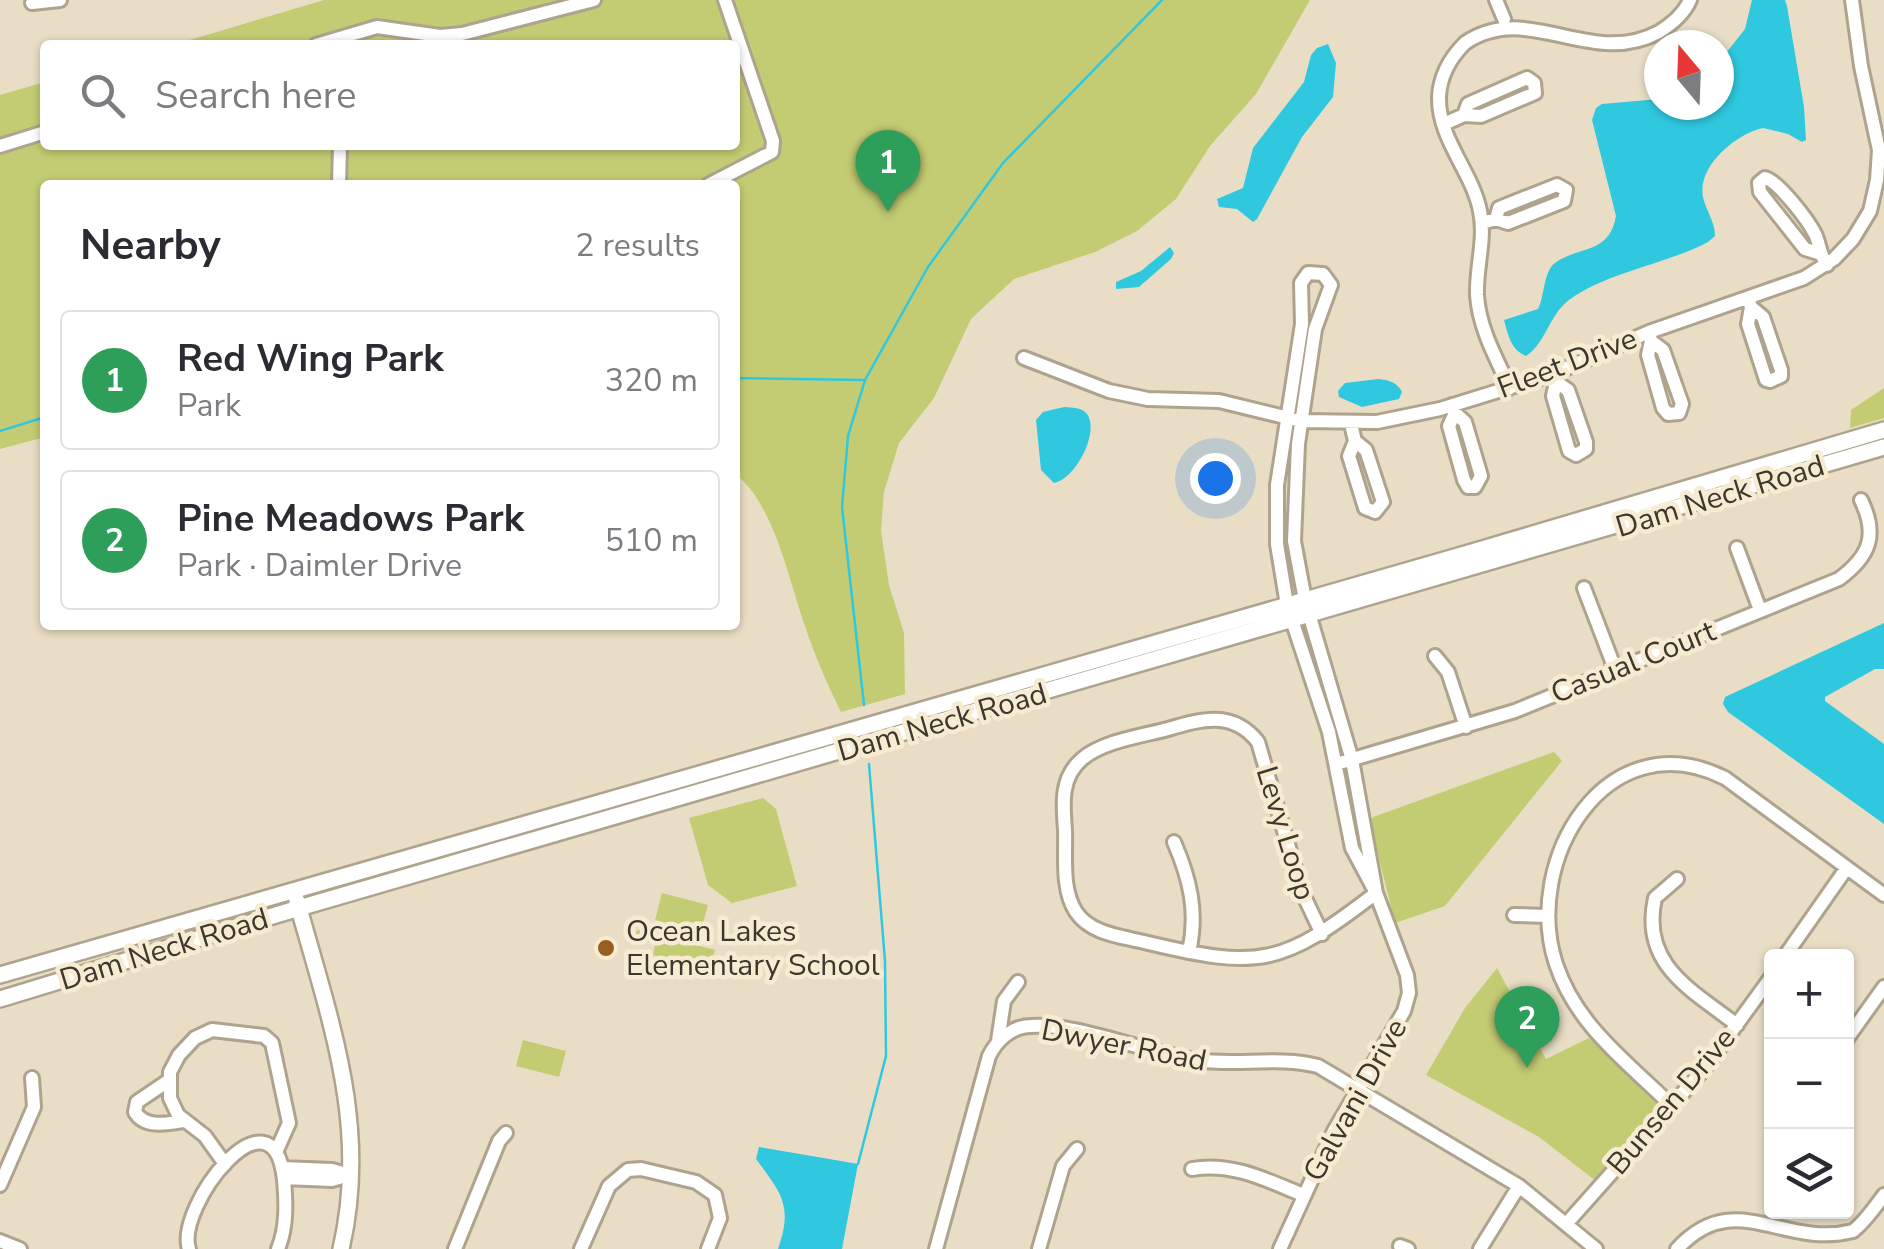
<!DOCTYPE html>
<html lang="en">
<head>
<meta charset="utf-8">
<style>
	body { margin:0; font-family:"Nunito Sans",sans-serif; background:#f7f7f7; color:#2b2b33 }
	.controls { position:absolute; right:30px; bottom:30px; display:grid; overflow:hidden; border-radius:10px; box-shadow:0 2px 8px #0004 }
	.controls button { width:90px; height:90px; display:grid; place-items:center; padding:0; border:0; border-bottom:2px solid #e1e1e2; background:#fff; color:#2b2b33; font:50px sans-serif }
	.compass { position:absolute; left:1644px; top:30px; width:90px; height:90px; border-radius:50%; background:#fff; box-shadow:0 2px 8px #0004; rotate:341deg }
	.you { position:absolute; left:1215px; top:478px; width:35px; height:35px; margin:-25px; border:8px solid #fff; border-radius:50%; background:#1a73e8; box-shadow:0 0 0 15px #1a73e833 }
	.badge { display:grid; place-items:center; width:65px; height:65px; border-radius:50%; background:#2563eb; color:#fff; font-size:32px; font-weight:700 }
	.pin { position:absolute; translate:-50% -82px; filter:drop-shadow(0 2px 5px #0008) }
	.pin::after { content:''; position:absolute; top:52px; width:35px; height:30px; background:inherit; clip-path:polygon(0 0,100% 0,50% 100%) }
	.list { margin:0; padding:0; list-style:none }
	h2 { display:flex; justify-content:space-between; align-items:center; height:130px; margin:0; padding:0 40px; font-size:42px }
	h2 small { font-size:32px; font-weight:400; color:#7c7c81 }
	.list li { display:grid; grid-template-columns:65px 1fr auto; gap:30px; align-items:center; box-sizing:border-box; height:140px; margin:0 20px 20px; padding:0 20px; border:2px solid #e1e1e2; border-radius:10px }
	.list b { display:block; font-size:38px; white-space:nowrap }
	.list p { margin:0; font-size:32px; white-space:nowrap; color:#7c7c81 }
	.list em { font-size:32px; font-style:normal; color:#7c7c81 }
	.icon { flex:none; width:55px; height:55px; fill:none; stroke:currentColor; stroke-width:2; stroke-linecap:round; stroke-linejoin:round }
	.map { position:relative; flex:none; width:1884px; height:1249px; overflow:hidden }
	.search { position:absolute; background:#fff; box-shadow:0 2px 8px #0004; left:40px; top:40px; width:700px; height:110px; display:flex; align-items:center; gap:25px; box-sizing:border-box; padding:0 35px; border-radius:10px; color:#7c7c81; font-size:38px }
	.panel { position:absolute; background:#fff; box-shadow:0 2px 8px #0004; left:40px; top:180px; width:700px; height:450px; border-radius:10px }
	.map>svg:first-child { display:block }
	.green { fill:#c4cc73 }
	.water { fill:#2fc8de }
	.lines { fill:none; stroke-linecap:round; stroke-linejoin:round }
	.stream { stroke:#2fc8de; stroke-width:2.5 }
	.minor-casing { stroke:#aea38c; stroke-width:18 }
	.major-casing { stroke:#aea38c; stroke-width:20 }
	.minor { stroke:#fff; stroke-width:12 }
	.major { stroke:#fff; stroke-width:15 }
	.poi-dot { fill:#995e1f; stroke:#f7ebd2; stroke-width:4 }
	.labels { text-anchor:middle; stroke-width:9; stroke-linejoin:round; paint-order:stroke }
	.street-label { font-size:30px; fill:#3d382f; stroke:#f7ebd2 }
	.poi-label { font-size:30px; fill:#3d382f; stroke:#f7ebd2; text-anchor:start }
</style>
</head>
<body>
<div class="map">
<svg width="1884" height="1249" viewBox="0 0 1884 1249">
	<rect width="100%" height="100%" fill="#e9dec5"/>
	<path class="green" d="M324,0H1310L1256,94L1210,146L1176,199L1137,231L1095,252L1014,279L971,319L934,398L899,443L884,492L881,531L889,585L904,633L905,694L841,712C827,684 815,656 805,626C789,581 774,503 735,474V185H45V437L0,449V95L45,82V145H735V45H173Z
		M1884,388V418L1850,428L1851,410Z
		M1554,752L1562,761L1445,906L1395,923L1370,822L1373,817Z
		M763,798L776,809L797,886L732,903L708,885L689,818Z
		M662,893L708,905L701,931L655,920Z
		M637,930L715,950L712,960L733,965L730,974L653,955L655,945L635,937Z
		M1497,968L1546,1059L1589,1038L1662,1102L1596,1181L1539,1137L1426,1075L1465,1008Z
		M523,1040L566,1051L559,1077L516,1066Z"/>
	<path class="water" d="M1752,0H1785L1787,6L1804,107L1806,140L1802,142L1788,134L1763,128C1736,134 1697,166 1703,197C1706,211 1715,221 1715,236L1708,242C1665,265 1609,271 1569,300C1549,315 1546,343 1526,356C1511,350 1508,335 1504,320L1538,309C1545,296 1543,272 1555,263C1580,245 1609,255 1616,216L1592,120L1596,108L1602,104L1659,99V105H1719V62L1745,29Z
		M1328,44L1336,63L1333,97L1302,137L1257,219L1253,222L1237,209L1219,207L1217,199L1243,188L1253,148L1304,82L1311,55L1317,48Z
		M1170,247L1174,253L1171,259L1139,287L1116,289V282L1141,271Z
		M1378,379C1389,380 1397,382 1402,392L1399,399L1362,407L1339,397L1338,391L1345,383Z
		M1064,407C1072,408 1082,407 1087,414C1100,431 1076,479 1054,483L1041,470L1036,420L1043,412Z
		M1884,623V669H1875L1825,697V701L1884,744V824L1728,712L1723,704L1725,697Z
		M759,1147L858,1164L842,1249H778C793,1206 782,1194 756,1159Z"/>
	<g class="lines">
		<path class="stream" d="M735,378L864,380
			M0,431L45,417
			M864,705L842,507L848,436L865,380L928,267L1003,163L1162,0
			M858,1164L886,1056L885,961L869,764"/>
		<g class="minor-casing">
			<path id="minor" d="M1496,0L1504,19
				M32,3L60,0
				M316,45L377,27L440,36L462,34L594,0
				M1444,124L1464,115L1481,116L1535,93L1534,83L1527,78L1468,104L1464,115
				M0,146L45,132
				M339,185L340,145
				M708,185L772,152L773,141L725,0
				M1482,223L1496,219L1508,223L1564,201L1566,190L1557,185L1499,208L1496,219
				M1818,253L1805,249L1760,192L1759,183L1765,178C1778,181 1808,220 1815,234C1820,244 1819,254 1827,265
				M1748,298L1751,307L1763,317L1781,370V376L1770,381L1766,380L1748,324L1751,307
				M1649,332L1651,341L1648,355L1663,408L1668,414L1679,413L1682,404L1663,350L1651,341
				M1024,358L1109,391L1148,399L1219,401L1301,421L1377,422L1440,409L1553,374L1649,332L1804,278L1834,259L1853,239L1870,211L1877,180L1879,150L1861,66L1852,0
				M1553,374L1556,382L1568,390L1586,442V449L1576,455L1569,451L1553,396L1556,382
				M1510,388C1496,358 1479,328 1477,295C1476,266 1486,239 1480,211C1472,171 1438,139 1439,97C1440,76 1450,58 1465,43C1529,0 1590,69 1659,32C1672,24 1684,14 1690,0
				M1452,405L1455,413L1465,422L1481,476L1475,487H1468L1464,480L1449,426L1455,413
				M1351,424L1355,441L1349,456L1365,508L1375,512L1383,502L1366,450L1355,441
				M1737,548L1760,610
				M1584,588L1615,669
				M1435,656L1448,672L1466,727
				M1343,762L1515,711L1839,579C1870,556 1878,535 1861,500
				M1174,842C1190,879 1198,912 1189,952
				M1677,879L1655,898C1640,965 1692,990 1737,1025
				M1514,915L1547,916
				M1322,934L1302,892L1258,742C1233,710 1202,719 1168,729C1142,736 1103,741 1082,759C1060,778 1063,804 1065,830C1066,856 1061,889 1076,912C1091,934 1120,936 1144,942C1261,970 1281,966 1376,893
				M1785,956L1846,869
				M1846,1040L1884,987
				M998,1041L1004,1001L1018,982
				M168,1081L137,1102L135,1112C144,1128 166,1124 183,1121
				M1671,1105C1627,1062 1576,1025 1556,964C1522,861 1606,719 1725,778L1884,895
				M225,1164L205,1136L178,1115L170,1098V1072L179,1055L195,1038L212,1030L264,1036L272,1043L289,1123L276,1152
				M282,1168L332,1170L350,1175
				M1192,1169C1232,1162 1267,1180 1303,1195
				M284,1178L332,1180L346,1176
				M0,1185L34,1107L32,1078
				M1567,1223L1705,1068L1772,976
				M0,1241L20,1249
				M1400,1246L1408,1249
				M189,1249C175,1207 273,1080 284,1180C286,1203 287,1227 278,1249
				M455,1249L499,1141L506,1133
				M581,1249L609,1186L628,1170L641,1169L696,1182L715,1195L720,1218L708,1249
				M936,1249L989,1056C997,1040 1012,1026 1031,1026C1077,1023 1147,1053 1196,1060C1237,1066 1278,1056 1318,1066L1519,1186L1596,1249
				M1039,1249L1063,1166L1077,1149
				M1280,1249L1334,1131L1404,1011L1409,993L1407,975L1376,893L1352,848L1329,732L1287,605L1277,544V485L1302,324L1301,283L1308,273L1323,274L1331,285L1315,329L1298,444L1294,541L1305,600L1352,760L1376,893
				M1480,1249L1519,1186
				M1677,1249C1735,1186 1782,1249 1853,1231C1865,1222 1875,1207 1884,1195"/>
		</g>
		<g class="major-casing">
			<path id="major" d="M297,901C329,1018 370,1125 341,1249
				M0,975L1472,552L1884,430
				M0,999L299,908L1884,447"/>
		</g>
		<use href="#minor" class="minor"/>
		<use href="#major" class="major"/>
	</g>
	<circle class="poi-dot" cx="606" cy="948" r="10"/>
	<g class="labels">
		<g class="street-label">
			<text transform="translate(1567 363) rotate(-21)" y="10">Fleet Drive</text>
			<text transform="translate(1720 496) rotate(-17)" y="10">Dam Neck Road</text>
			<text transform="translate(1633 662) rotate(-22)" y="10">Casual Court</text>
			<text transform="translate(942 722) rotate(-16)" y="10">Dam Neck Road</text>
			<text transform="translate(1286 833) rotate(73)" y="10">Levy Loop</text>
			<text transform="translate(164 949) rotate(-17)" y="10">Dam Neck Road</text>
			<text transform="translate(1124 1045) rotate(11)" y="10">Dwyer Road</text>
			<text transform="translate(1355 1100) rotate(-61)" y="10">Galvani Drive</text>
			<text transform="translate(1671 1101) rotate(-50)" y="10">Bunsen Drive</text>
		</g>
		<g class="poi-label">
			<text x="626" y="941">Ocean Lakes<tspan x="626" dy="34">Elementary School</tspan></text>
		</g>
	</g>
</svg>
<div class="controls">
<button>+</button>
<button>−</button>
<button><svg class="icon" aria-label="layers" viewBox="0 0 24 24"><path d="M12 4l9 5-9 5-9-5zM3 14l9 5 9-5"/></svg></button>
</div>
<svg class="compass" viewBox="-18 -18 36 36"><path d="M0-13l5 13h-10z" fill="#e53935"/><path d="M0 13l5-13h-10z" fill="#7c7c81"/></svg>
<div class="you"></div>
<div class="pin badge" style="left:888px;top:212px;background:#2e9e5b">1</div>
<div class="pin badge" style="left:1527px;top:1068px;background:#2e9e5b">2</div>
<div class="search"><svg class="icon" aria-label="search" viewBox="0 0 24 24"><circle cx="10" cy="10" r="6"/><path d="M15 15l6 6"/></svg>Search here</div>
<section class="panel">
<h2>Nearby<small>2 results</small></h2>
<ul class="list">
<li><span class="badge" style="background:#2e9e5b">1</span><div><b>Red Wing Park</b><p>Park</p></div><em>320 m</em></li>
<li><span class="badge" style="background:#2e9e5b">2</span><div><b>Pine Meadows Park</b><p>Park · Daimler Drive</p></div><em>510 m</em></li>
</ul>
</section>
</div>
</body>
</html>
